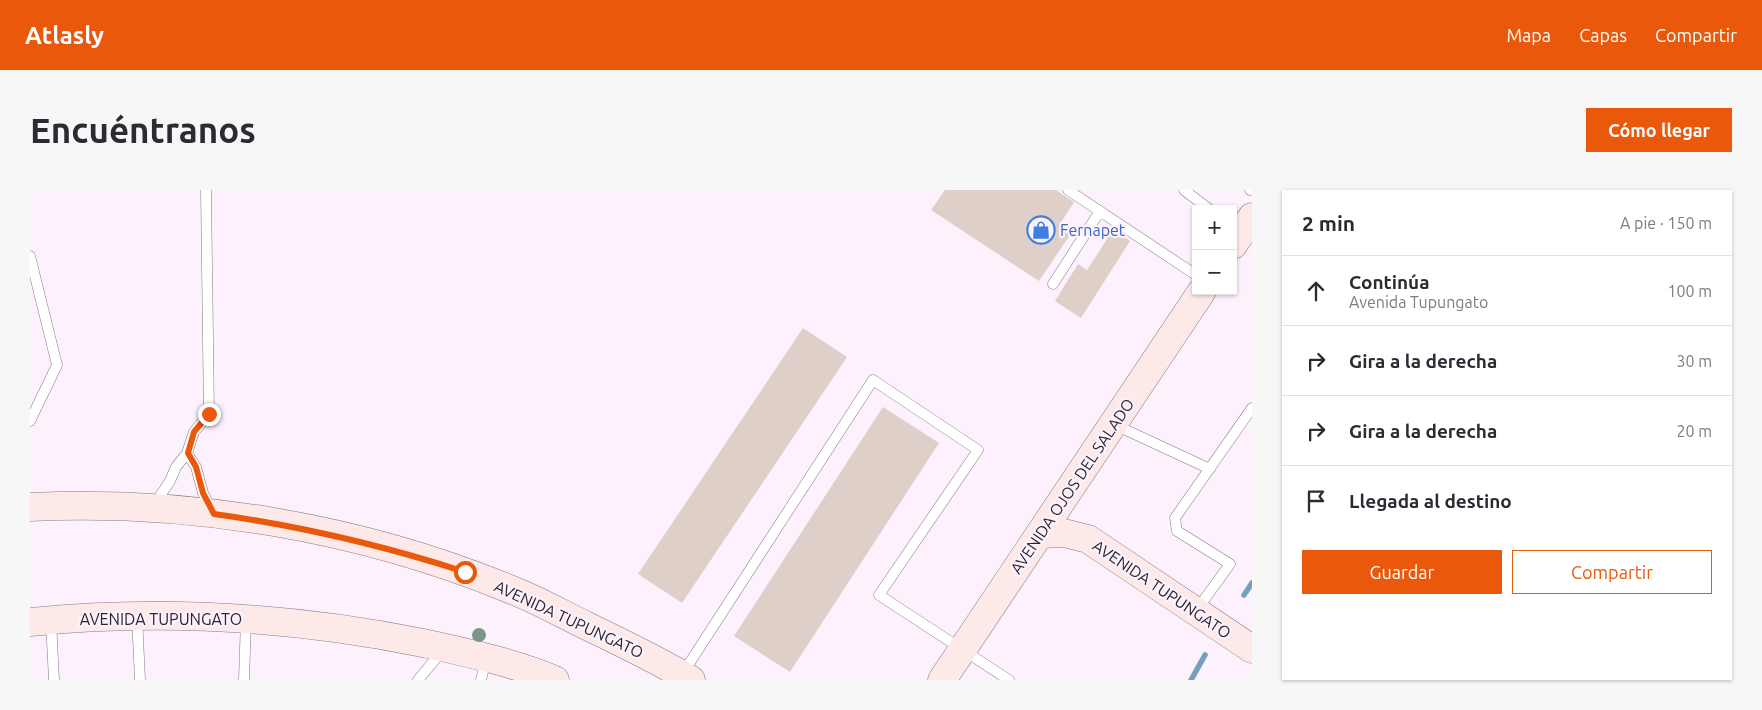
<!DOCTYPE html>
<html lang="es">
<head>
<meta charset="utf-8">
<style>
	body { margin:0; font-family:Ubuntu,sans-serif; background:#f7f7f7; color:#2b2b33 }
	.controls { position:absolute; right:15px; top:15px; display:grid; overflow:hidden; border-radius:0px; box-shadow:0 1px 4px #0004 }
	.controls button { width:45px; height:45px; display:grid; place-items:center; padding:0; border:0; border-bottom:1px solid #e1e1e2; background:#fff; color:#2b2b33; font:25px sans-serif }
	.stop { position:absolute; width:15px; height:15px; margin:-11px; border:4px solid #ea580c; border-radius:50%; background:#fff }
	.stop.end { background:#ea580c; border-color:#fff; box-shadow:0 1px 5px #0008 }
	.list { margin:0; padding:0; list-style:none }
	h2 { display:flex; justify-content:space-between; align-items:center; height:65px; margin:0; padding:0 20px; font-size:21px }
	h2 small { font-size:16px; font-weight:400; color:#7c7c81 }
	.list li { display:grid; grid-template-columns:32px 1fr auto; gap:15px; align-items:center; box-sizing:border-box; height:70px; padding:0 20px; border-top:1px solid #e1e1e2 }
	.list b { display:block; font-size:19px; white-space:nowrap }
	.list p { margin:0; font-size:16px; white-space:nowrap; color:#7c7c81 }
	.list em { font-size:16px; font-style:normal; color:#7c7c81 }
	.actions { display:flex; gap:10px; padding:15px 20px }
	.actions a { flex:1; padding:11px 0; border:1px solid #ea580c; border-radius:0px; text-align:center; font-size:18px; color:#ea580c }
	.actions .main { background:#ea580c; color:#fff }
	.icon { flex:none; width:28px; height:28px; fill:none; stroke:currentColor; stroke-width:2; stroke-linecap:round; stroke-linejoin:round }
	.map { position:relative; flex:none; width:1222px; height:490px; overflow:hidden; border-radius:0px }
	header { display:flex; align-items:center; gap:30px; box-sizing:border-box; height:70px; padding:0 25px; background:#ea580c; color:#fff }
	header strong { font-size:24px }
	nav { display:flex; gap:28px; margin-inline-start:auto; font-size:18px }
	.intro { display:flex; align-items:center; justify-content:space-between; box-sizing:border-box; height:120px; padding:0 30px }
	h1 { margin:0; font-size:35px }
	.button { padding:12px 22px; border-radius:0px; background:#ea580c; color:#fff; font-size:18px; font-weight:700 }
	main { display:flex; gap:30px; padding:0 30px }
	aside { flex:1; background:#fff; border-radius:0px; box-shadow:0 1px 4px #0004 }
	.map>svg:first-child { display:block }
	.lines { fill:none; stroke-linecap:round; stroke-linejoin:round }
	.stream { stroke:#75a0bc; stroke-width:5.5 }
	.building { fill:#decfc8 }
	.lane-casing { stroke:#837a85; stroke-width:11 }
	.secondary-casing { stroke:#837a85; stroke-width:29 }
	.lane { stroke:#fff; stroke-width:10 }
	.secondary { stroke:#fdeae8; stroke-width:28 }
	.tree { fill:#79968a }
	.route { stroke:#ea580c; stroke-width:6 }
	.labels { text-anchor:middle; stroke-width:4.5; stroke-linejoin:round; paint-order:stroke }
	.shop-label { font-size:16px; fill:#366cbe; stroke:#fcf1fd; text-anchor:start }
	.street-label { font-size:16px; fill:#2b272b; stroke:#fcf1fd }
</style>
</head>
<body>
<header>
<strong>Atlasly</strong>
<nav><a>Mapa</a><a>Capas</a><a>Compartir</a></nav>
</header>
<div class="intro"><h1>Encuéntranos</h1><a class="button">Cómo llegar</a></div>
<main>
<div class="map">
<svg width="1222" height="490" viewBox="0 0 1222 490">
	<rect width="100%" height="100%" fill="#fcf1fd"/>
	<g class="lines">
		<path class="stream" d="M1214,405L1222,393
			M1161,490L1175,465"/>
	</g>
	<path class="building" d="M915,0H1026L1044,12L1030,34L1042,42L1009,91L901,20Z
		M1083,40L1100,51L1051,128L1025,111L1048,74L1057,80Z
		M773,138L817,167L652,413L608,384Z
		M853,217L909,253L760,482L704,446Z"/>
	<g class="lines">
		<g class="lane-casing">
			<path id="lane" d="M1038,0L1166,85
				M1154,0L1179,19
				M1220,0H1222
				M0,66L27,175L0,231
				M1023,94L1070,21
				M1083,234L1180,279
				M157,263L166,277L173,303L181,319
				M124,315L140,291L146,277L157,263L164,242L179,224L176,0
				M1166,421L1200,374L1147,341L1145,328L1222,218
				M107,426L110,490
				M21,431L24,490
				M653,483L843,190L948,260L849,405L979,490
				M214,490L216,429
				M388,490L413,460
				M451,490L456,469"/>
		</g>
		<g class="secondary-casing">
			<path id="secondary" d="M1203,55L1222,27
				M0,317C162,309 332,338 482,400C508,410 532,424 557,436C592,453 628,470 661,490
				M1010,344L1034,343L1058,349L1222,459
				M0,432C132,419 264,427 393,453C434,462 486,473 525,490
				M912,490L1172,101"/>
		</g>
		<use href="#lane" class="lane"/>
		<use href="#secondary" class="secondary"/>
	</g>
	<circle class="tree" cx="449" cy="445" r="7"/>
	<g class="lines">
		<path class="route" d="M179,224L164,242L158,263L166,277L173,303L184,324C270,336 352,355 435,382"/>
	</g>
	<defs>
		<g id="shop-ring" transform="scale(1.4375)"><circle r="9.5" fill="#fcf1fd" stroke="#3f7fe0" stroke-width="1.5"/><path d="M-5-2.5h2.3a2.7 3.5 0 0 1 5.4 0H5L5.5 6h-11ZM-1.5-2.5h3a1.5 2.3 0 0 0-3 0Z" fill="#3f7fe0"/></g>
	</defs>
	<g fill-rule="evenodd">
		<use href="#shop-ring" x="1011" y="40"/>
	</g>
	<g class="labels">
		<g class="shop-label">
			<text x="1030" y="46">Fernapet</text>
		</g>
		<g class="street-label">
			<text transform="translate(1042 296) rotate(-56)" y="6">AVENIDA OJOS DEL SALADO</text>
			<text transform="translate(1132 399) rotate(34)" y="6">AVENIDA TUPUNGATO</text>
			<text x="131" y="435">AVENIDA TUPUNGATO</text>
			<text transform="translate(539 429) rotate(25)" y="6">AVENIDA TUPUNGATO</text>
		</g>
	</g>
</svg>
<div class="controls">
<button>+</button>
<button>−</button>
</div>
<div class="stop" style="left:435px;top:382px"></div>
<div class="stop end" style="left:179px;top:224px"></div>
</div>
<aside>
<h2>2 min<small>A pie · 150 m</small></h2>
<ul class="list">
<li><svg class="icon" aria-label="ahead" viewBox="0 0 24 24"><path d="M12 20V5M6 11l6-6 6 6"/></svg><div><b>Continúa</b><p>Avenida Tupungato</p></div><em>100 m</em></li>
<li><svg class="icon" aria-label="right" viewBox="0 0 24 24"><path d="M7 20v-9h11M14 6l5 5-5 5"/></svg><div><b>Gira a la derecha</b></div><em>30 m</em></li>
<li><svg class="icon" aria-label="right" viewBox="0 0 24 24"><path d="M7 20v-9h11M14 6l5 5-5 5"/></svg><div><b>Gira a la derecha</b></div><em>20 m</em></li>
<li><svg class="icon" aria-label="arrive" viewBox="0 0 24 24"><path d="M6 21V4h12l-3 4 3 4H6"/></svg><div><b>Llegada al destino</b></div></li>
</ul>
<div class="actions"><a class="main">Guardar</a><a>Compartir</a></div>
</aside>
</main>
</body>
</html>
